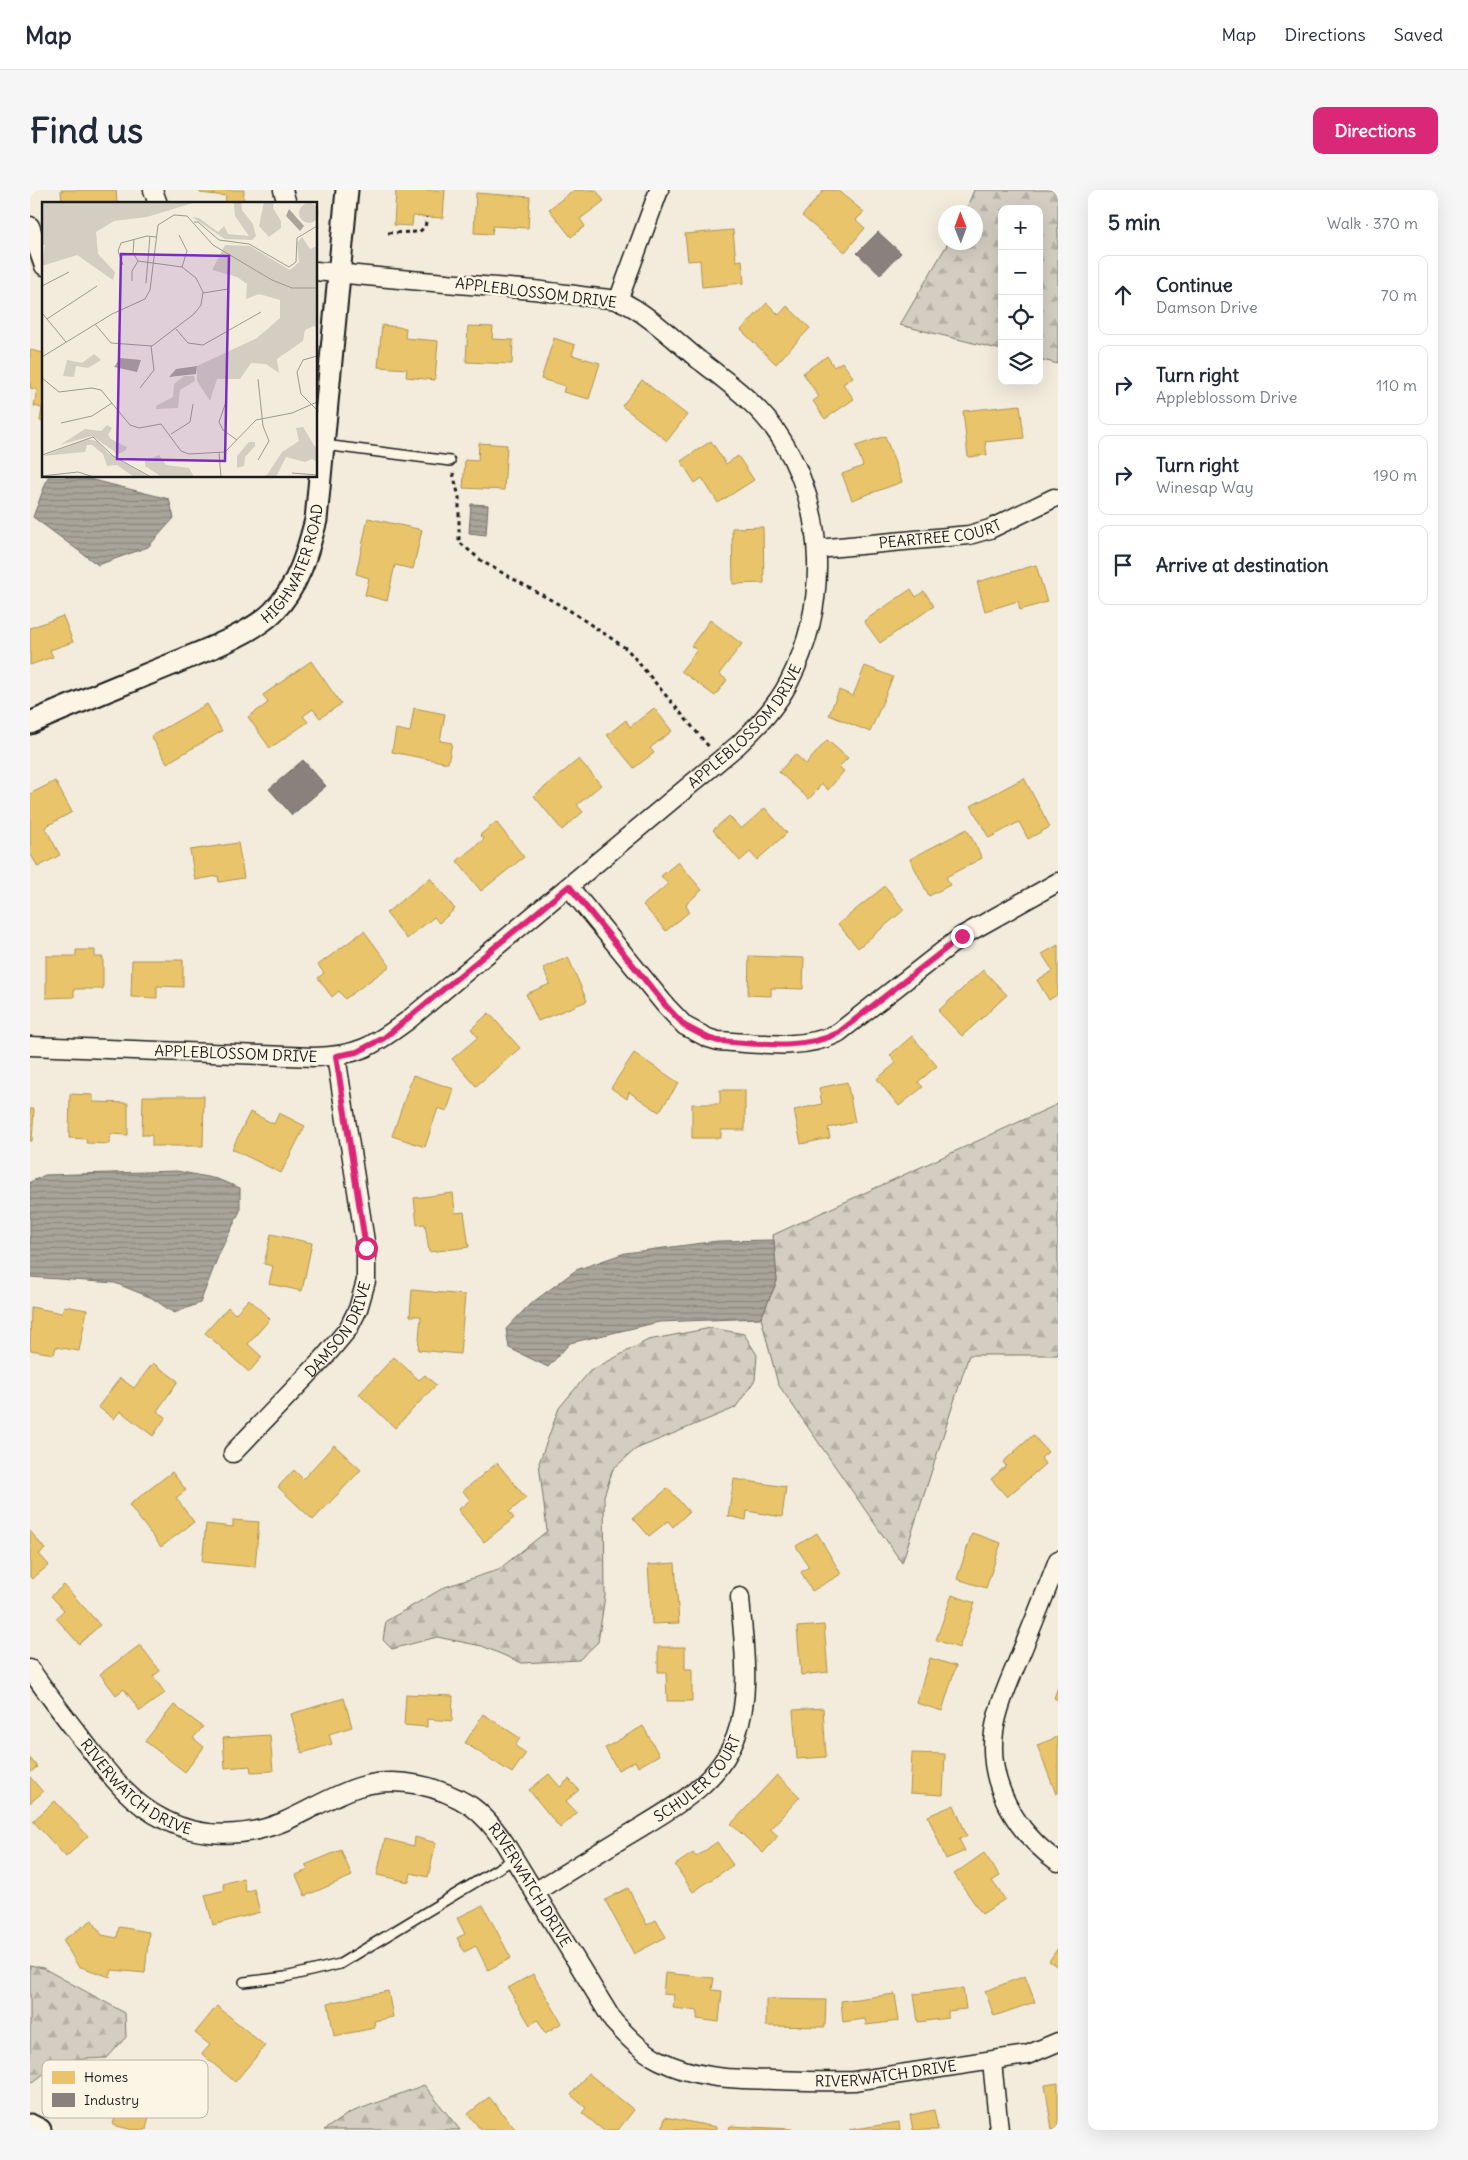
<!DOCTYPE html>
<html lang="en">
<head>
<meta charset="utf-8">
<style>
	body { margin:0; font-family:Delius,sans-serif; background:#f6f6f7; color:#1f2937 }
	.controls { position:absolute; right:15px; top:15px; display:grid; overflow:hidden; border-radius:10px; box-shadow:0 5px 20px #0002 }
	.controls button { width:45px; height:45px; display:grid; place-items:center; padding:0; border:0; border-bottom:1px solid #e0e1e3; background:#fff; color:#1f2937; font:25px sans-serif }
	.compass { position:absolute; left:908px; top:15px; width:45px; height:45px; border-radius:50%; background:#fff; box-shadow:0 5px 20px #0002; rotate:359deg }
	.stop { position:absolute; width:15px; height:15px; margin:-11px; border:4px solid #db2777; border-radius:50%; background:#fff }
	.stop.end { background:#db2777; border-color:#fff; box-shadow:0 1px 5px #0008 }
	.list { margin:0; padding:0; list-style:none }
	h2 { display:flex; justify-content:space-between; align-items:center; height:65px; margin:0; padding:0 20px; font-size:21px }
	h2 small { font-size:16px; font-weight:400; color:#747a83 }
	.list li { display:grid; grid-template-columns:32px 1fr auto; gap:15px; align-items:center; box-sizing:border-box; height:80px; margin:0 10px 10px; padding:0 10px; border:1px solid #e0e1e3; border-radius:10px }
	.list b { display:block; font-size:19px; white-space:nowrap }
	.list p { margin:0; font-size:16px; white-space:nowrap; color:#747a83 }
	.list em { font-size:16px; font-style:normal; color:#747a83 }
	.icon { flex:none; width:28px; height:28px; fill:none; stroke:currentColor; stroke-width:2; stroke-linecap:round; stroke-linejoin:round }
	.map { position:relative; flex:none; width:1028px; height:1940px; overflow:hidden; border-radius:10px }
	header { display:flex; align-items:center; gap:30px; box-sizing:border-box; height:70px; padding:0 25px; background:#fff; border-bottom:1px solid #e0e1e3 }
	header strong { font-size:24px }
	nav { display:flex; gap:28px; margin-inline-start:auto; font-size:18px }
	.intro { display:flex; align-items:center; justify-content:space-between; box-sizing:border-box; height:120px; padding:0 30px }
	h1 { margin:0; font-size:35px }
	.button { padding:12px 22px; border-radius:10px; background:#db2777; color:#fff; font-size:18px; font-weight:700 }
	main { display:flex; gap:30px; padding:0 30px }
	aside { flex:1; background:#fff; border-radius:10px; box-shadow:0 5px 20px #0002 }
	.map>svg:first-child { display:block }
	.forest { fill:url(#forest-firs); stroke:#78756e }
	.water { fill:url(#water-rules); stroke:#716e68 }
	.homes { fill:#e9c46a; stroke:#ac9253 }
	.industry { fill:#8a817c; stroke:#69635f }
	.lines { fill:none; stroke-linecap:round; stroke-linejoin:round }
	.service-casing { stroke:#1c1c1c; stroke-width:12 }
	.minor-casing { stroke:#1c1c1c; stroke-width:21 }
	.tertiary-casing { stroke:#1c1c1c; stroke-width:25 }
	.path { stroke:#1c1c1c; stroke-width:3; stroke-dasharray:4 4; stroke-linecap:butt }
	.service { stroke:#fcf5e5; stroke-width:9 }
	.minor { stroke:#fcf5e5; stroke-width:18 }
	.tertiary { stroke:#fcf5e5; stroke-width:21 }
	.route { stroke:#db2777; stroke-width:6 }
	.labels { text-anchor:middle; stroke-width:5; stroke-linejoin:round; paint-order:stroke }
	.street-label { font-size:15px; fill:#1c1c1c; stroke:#fcf5e5 }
	.inset-road { fill:none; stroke:#9d9990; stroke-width:1 }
	.view { fill:#7b2cbf; fill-opacity:0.15; stroke:#7b2cbf; stroke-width:2.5 }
	.inset-edge { fill:none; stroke:#1c1c1c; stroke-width:2.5 }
	.key { fill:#fcf5e5; stroke:#b9b4a9; stroke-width:1 }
	.key-label { font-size:14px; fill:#1c1c1c }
</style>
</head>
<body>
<header>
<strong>Map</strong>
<nav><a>Map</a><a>Directions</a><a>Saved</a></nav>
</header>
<div class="intro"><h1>Find us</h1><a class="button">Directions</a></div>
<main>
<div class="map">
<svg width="1028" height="1940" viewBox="0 0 1028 1940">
	<defs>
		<pattern id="forest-firs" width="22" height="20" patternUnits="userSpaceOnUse" patternTransform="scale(1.25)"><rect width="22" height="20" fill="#d3cec1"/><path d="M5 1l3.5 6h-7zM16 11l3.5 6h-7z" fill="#b5b0a5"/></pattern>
		<pattern id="water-rules" width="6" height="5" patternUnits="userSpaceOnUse" patternTransform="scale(1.25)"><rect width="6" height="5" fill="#aaa59b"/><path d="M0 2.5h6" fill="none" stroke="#8a867e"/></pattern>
	</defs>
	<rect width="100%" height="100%" fill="#f3ecdd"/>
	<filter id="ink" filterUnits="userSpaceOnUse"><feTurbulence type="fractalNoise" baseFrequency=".02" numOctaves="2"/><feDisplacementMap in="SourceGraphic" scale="10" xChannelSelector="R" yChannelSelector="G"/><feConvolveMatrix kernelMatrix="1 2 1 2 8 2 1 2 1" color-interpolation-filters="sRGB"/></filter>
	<g filter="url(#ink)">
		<path class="forest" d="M944,0H1028V174L1009,169V19H972V160L870,135L918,53L946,52V22H935Z
			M1028,914V1165H939L872,1373L748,1194L731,1128L747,1091L743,1045Z
			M681,1138L714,1144L727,1165L725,1190L705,1218L606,1259L583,1279L574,1306L575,1406L568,1452L549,1470L492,1473L452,1456L407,1447L362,1459L353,1450L356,1431L415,1397L468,1380L517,1341L509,1273L529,1218L560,1181L618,1150Z
			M0,1775L13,1778L95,1823L96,1847L77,1868L54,1869L25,1875L3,1892L0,1890Z
			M394,1895L430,1940H294L319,1923Z"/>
		<path class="water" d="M18,287L55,288L139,309L144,328L118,357L68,375L3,327Z
			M441,314L458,315L456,345L439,343Z
			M147,981L187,989L210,998V1021L189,1064L170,1113L144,1123L122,1108L85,1093L0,1087V992L15,985Z
			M744,1050L747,1091L731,1128L629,1132L540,1153L518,1177L479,1158L476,1139L499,1115L546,1080L595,1063L688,1051Z"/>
		<path class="homes" d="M31,0H86L87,14H32Z
			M171,0H214L213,14H195L196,6L170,3Z
			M366,0H415L413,28L383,26L382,36L364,35Z
			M544,0H566L574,11L550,29L555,36L541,47L519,19Z
			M794,0H807L834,22L826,30L835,38L815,62L772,26Z
			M446,3L500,7L498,38L463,36L462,44L444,43Z
			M703,40L706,71L712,70L714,93L672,97L670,70L658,71L655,44Z
			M737,113L749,125L757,116L780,138L746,174L711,140Z
			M352,135L376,138L375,148L408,151L405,190L376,187L377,179L348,177Z
			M438,136L463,137L462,149L483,150L482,174L436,172Z
			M524,148L545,155L542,165L570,173L559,209L533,202L535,196L511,189Z
			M0,160L14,163V232L10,231L12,218L4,216L7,199L0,198Z
			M797,166L804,177L812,172L823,187L813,194L824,209L795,229L783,211L789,207L773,183Z
			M612,190L657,225L637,251L592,216Z
			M990,215L994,248L955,252L957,265L938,267L933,221Z
			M855,246L872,292L822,310L812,284L833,276L826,256Z
			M681,251L696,274L708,266L724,290L688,313L672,288L665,293L651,271Z
			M449,253L477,255L474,300L433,298L435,270L448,271Z
			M338,328L392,340L383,379L365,375L357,411L335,405L339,388L326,384Z
			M733,337L734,393L703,394L702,338Z
			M1006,375L1017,412L990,420L988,411L955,421L947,392Z
			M881,399L886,407L894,401L904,416L850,453L834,431Z
			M33,426L43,452L20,460L23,467L0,475V438Z
			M680,430L712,454L689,484L697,490L685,506L651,481L667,460L661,456Z
			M281,471L311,514L290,528L283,519L273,526L278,532L240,558L218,527L238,513L233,505Z
			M835,476L863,487L840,542L799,525L809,500L823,506Z
			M177,514L192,541L137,573L121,546Z
			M384,518L415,524L410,551L422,553L418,573L362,562L366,539L380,542Z
			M624,518L642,541L620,558L624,563L604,578L577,545L596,530L600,537Z
			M797,550L818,568L809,577L814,581L798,600L792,594L779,609L749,582L765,564L776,574Z
			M549,569L571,595L547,615L553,622L532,640L504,606Z
			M994,588L1020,637L998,649L989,632L959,648L941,616Z
			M25,591L42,622L15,637L30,665L8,677L0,663V604Z
			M735,618L757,643L727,670L720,662L710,671L683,640L699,626L711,639Z
			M466,632L494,667L451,701L427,671L454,649L450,645Z
			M937,639L952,668L916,687L920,695L899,706L880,669Z
			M208,653L214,688L189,692L188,686L165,690L160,660Z
			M648,672L672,700L656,714L659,722L636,741L613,715L638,694L631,686Z
			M400,688L425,719L409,733L404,727L377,749L356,723Z
			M855,696L874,720L828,758L808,734Z
			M334,741L360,776L315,809L309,801L302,807L288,788L294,783L288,775Z
			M1028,755V804L1019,810L1007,790L1023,781L1012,764Z
			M46,760H65V767H73V799H44V807L16,808V766H46Z
			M719,766L774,768L773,799L741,798V806L718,805Z
			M538,767L557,811L508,831L496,804L520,794L513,778Z
			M102,770H153V797L127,796V808L101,807Z
			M953,780L977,805L932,846L908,821Z
			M459,823L490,858L446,896L422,869L448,847L441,839Z
			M882,846L907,876L888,892L893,897L869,916L847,889L866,873L860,865Z
			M604,863L649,893L629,922L599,902L597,909L581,898Z
			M383,885L424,899L417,921L408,918L395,957L362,946Z
			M817,892L825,932L798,938L800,948L771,954L764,920L792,914L789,898Z
			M690,900H715V940H691V948H662V914H690Z
			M40,904L63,905V912L98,913V945L80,944L79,954L56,953L57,949L39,948Z
			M113,906H174L173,956H122V945H112Z
			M0,919H4L2,951H0Z
			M220,922L244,934L249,923L275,936L251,983L202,959Z
			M423,1003L425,1023L434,1022L439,1057L399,1062L395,1034L387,1035L384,1008Z
			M241,1044L282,1053L272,1101L239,1094L243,1076L234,1074Z
			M382,1100L435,1105L430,1164L388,1160L391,1126H380Z
			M219,1109L240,1129L218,1154L232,1167L219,1182L175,1143L198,1117L205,1124Z
			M34,1116L57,1120L49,1161L26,1157L24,1164L0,1160L1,1117L32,1123Z
			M364,1167L389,1190L395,1185L406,1195L365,1238L329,1204Z
			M123,1173L148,1191L127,1221L136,1227L123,1246L90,1221L84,1229L68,1217L90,1188L104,1198Z
			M1003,1245L1018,1262L1011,1268L1015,1274L977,1307L961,1289L976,1276L973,1272Z
			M304,1255L331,1280L283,1330L248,1297L264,1280L273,1289Z
			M467,1273L496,1308L479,1322L484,1328L454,1352L428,1320L440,1310L433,1301Z
			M142,1282L156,1300L146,1308L164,1332L131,1357L99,1315Z
			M704,1289L756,1297L752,1327L717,1321L716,1330L698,1326Z
			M638,1298L659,1322L643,1337L638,1331L619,1346L603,1328Z
			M203,1330L229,1332L225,1377L172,1372L176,1334L203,1337Z
			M0,1341L15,1359L9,1364L19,1375L2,1389L0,1387Z
			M787,1343L811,1384L782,1401L771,1382L779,1377L766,1356Z
			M942,1343L971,1353L956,1398L927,1389Z
			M645,1373L649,1433L622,1434L618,1375Z
			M34,1395L70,1435L49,1454L26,1428L34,1420L21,1406Z
			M922,1405L945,1413L929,1458L906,1450Z
			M794,1435L798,1482L771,1485L767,1437Z
			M110,1455L130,1481L123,1486L135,1503L110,1521L94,1499L86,1505L70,1484Z
			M628,1457H655V1479H662V1511H637L636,1482H628Z
			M900,1468L926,1476L912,1521L886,1513Z
			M1028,1497V1510L1024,1508Z
			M376,1504L423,1506L422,1531L397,1529V1537L374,1535Z
			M314,1508L322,1537L299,1544L302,1554L272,1563L261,1524Z
			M144,1515L173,1537L163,1548L174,1557L155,1582L115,1551Z
			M793,1518L796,1567L767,1569L763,1520Z
			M453,1524L490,1548L485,1556L496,1563L482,1583L435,1553Z
			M613,1536L629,1565L608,1577L605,1571L588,1580L575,1558Z
			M240,1545L243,1581L221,1582L220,1576L195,1578L193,1548Z
			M1028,1547V1603L1026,1604L1007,1555Z
			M882,1563L915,1564L913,1605L880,1603Z
			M0,1568L7,1577L0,1583Z
			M519,1584L530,1597L539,1589L549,1600L536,1611L547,1623L530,1638L499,1600Z
			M747,1585L770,1607L740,1639L748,1646L733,1663L701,1634Z
			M0,1587L13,1602L0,1613Z
			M25,1611L58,1646L36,1667L3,1631Z
			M924,1615L937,1646L929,1649L935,1661L916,1669L898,1626Z
			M385,1647L406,1653L398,1687L381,1683L379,1692L347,1685L355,1649L384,1656Z
			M687,1652L703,1675L663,1702L645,1675L663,1663L666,1667Z
			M311,1660L322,1686L275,1706L266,1685L278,1680L275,1675Z
			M954,1663L970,1686L962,1691L975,1709L952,1724L924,1684Z
			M213,1688L216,1702L224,1699L230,1722L183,1735L175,1705L195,1700L193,1694Z
			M598,1698L617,1735L626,1730L636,1747L604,1764L575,1710Z
			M453,1715L481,1768L458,1780L446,1756L434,1762L427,1748L435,1744L427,1728Z
			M62,1730L72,1745L87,1748L89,1737L119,1742L115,1783L82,1780L80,1787L48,1776L33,1750Z
			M1028,1758V1777L1019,1771Z
			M635,1783L684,1788L682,1800L692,1801L689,1832L667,1829L668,1821L643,1818L644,1805L633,1804Z
			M503,1784L532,1833L515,1843L508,1830L500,1835L478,1798Z
			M995,1786L1005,1812L964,1826L955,1801Z
			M933,1798L936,1819L918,1821V1828L888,1832L884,1804Z
			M358,1801L363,1827L344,1831L345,1838L304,1846L298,1813Z
			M865,1804L869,1831L836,1835L835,1829L813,1832L811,1811Z
			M736,1809L796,1810L795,1837L736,1836Z
			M187,1816L235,1856L205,1892L172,1864L180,1855L165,1843Z
			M558,1883L604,1920L588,1940H573L552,1923L556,1918L541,1905Z
			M1028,1893V1940H1022L1015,1895Z
			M91,1900L123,1907L116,1940H103L83,1935Z
			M459,1907L486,1940H451L438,1924Z
			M904,1920L908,1940H883L880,1925Z
			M635,1927L686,1937V1940H632Z
			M869,1932L870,1940H819Z
			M700,1936L762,1939L761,1940H699Z"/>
		<path class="industry" d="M848,42L871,63L850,85L827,63Z
			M273,570L296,596L262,625L239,599Z"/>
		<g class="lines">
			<g class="service-casing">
				<path id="service" d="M294,255L420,271
					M214,1792L255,1787L310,1774L484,1669"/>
			</g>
			<g class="minor-casing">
				<g id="minor">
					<path d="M123,0L128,14"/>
					<path d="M253,0L257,14"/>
					<path d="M0,36L14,76"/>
					<path d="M588,111L629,0"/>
					<path id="s1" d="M787,359L939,345L960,339L1024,308"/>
					<path d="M539,697L636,816L655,836L678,848L688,851C726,853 773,861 808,843L932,746L1028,692"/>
					<path id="s2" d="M0,856L284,867C328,866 343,856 377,831L708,555C728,536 747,516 759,492C798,416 797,323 752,250C732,217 699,193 669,170C647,152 615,121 590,111C581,108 569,108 560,107C537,104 515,101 492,99C423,94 355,88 286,81"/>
					<path id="s3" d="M203,1263L293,1169L318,1139L328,1119L336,1091V1058L306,866"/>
					<path d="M1028,1370C1016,1401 1004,1432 991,1463C981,1488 968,1514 964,1542C957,1595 987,1643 1028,1672"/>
					<path id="s4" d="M0,1479C17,1503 34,1526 52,1549C77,1581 98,1612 135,1630C171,1649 216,1647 253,1632C279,1621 304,1604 332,1596C369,1586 409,1596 441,1616C454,1625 465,1639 474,1652L583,1831C597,1846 611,1861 629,1870C666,1889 704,1889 744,1890C771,1891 798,1892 824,1891L997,1865L1028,1852"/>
					<path id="s5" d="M505,1702C534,1684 563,1666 593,1648C635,1622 688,1597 706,1546C722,1503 713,1451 710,1407"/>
					<path d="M962,1872L969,1940"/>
				</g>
			</g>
			<g class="tertiary-casing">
				<g id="tertiary">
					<path id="s6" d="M0,533C48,512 96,493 145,473C173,461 221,444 243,422C268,397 277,364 286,330L317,0"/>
					<path d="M0,1935L10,1940"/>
				</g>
			</g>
			<path class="path" d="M358,43L389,42L395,37L397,27
				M423,283L429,307V352L453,372L539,420L597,459L680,558"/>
			<use href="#service" class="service"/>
			<use href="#minor" class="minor"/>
			<use href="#tertiary" class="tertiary"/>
		</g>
	</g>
	<g class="lines" filter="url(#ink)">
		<path class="route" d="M336,1058L306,866L327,862L354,848L539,696L636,816L655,836L678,848L688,851C726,853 772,861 808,843L932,746"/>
	</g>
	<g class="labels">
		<g class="street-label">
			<text transform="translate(506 103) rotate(7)" y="5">APPLEBLOSSOM DRIVE</text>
			<text dy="5" stroke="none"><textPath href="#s1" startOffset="124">PEARTREE COURT</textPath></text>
			<text dy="5" stroke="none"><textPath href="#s6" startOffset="321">HIGHWATER ROAD</textPath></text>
			<text dy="5" stroke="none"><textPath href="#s2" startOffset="836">APPLEBLOSSOM DRIVE</textPath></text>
			<text dy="5" stroke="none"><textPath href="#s2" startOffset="206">APPLEBLOSSOM DRIVE</textPath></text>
			<text dy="5" stroke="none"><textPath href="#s3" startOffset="164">DAMSON DRIVE</textPath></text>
			<text dy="5" stroke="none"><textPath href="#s5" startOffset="200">SCHULER COURT</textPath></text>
			<text dy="5" stroke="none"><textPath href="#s4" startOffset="161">RIVERWATCH DRIVE</textPath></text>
			<text dy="5" stroke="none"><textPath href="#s4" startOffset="626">RIVERWATCH DRIVE</textPath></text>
			<text dy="5" stroke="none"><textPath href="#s4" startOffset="1076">RIVERWATCH DRIVE</textPath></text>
		</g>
	</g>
	<g transform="translate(12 12)">
		<rect width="275" height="275" fill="#f3ecdd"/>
		<path d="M0,0H154L105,15L72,19L54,30L56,52L73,70L71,78L35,53L0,64L3,43H0ZM192,0H199L200,8L211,22L214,34L210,38L183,37L150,15L157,16L176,30L182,24L186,32L207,34L193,14ZM222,0H232L231,6L239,19V26L227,35L217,24ZM257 11a10 10 0 1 1 20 0a10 10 0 1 1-20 0ZM260,35L268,47L275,44V126L272,124L263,128L261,139L235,157L237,171L224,162L209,161L198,177H175L168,199L155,179V164L215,136L238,116V98L217,92L204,97L205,82L195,75L170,68L183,43L208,44L248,68L257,60L255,41ZM52,152L59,158L46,166L34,164L32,175L21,174L25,158L40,161ZM142,174H152L153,179L138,188L136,206L114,207V204L131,195L132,182ZM65,223L70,226L66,233L69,237L85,245L83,249L76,252L50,234L18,243L43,227L59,229ZM261,225L275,248V260L270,257L263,260L244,255L234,275H220L225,273L240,250L257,239L254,226ZM45,237L55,239L66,251L107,275H92L75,263L65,264L61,252L50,243H45L43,250L1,254ZM207,240H213V244L203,255L202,264L195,266V254ZM117,253L124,263L147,266L152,275H120L103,264V259Z" fill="#d3cec1"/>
		<path d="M247,7L262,24L258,29L244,14ZM78,156L99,158L95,170L72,165ZM155,164L154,172L127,175L134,167Z" fill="#aaa59b"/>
		<path class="inset-road" d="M152,20H156L177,38L207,42L247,65L254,60L255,36L275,24M137,33L145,49L140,65M81,63L76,49L79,41L105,34L114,35M90,79V69L96,59M104,81L108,34M0,84L27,70M161,91L186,87M0,111L24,140M5,117L55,84M53,122L69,141L110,144L152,112L159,103L161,90L154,76L140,65L96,59L91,51L92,37M134,127L146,141L161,143L219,110M275,154L261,158L255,170L259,192L275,208M0,155L70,112L103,97L108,88L116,23L132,13L145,14L171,43L230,78L250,86H275M0,176L17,190L50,186L59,188L88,223L97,226L119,222L139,249L147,252L183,250L214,218L250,211L275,200M216,177L221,224L227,239L216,258M98,186L112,168L109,144M185,197L177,220L181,228L195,238M19,221L50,214L70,201M129,232L148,220L151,202M177,251L179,275M0,253L51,235L71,254L109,275M250,271L275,273M0,274L36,270L52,275"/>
		<path class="view" d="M79,52L187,54L183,259L75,257Z"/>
		<rect width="275" height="275" class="inset-edge"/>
	</g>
	<rect x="12" y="1870" width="166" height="58" rx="8" class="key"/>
	<rect x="22" y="1881" width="23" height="13" fill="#e9c46a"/>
	<rect x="22" y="1903" width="23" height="14" fill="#8a817c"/>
	<g class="key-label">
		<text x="54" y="1892">Homes</text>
		<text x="54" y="1915">Industry</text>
	</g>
</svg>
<div class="controls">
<button>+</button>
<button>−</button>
<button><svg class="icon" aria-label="locate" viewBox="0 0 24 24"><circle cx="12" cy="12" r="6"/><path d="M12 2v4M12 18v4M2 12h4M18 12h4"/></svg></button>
<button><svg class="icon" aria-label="layers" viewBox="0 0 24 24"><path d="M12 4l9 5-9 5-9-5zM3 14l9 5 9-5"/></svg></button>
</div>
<svg class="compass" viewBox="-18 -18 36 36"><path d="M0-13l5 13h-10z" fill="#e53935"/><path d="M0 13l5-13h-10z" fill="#747a83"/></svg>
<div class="stop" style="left:336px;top:1058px"></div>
<div class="stop end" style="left:932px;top:746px"></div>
</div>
<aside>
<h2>5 min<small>Walk · 370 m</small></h2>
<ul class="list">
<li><svg class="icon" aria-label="ahead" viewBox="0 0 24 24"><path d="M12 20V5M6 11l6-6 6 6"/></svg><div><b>Continue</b><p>Damson Drive</p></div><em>70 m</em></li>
<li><svg class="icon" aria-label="right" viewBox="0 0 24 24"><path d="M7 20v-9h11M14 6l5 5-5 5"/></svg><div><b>Turn right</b><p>Appleblossom Drive</p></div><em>110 m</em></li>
<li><svg class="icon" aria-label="right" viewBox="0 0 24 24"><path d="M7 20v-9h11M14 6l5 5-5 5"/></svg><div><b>Turn right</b><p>Winesap Way</p></div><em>190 m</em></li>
<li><svg class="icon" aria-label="arrive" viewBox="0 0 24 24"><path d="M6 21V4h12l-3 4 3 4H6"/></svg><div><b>Arrive at destination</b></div></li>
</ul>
</aside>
</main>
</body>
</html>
